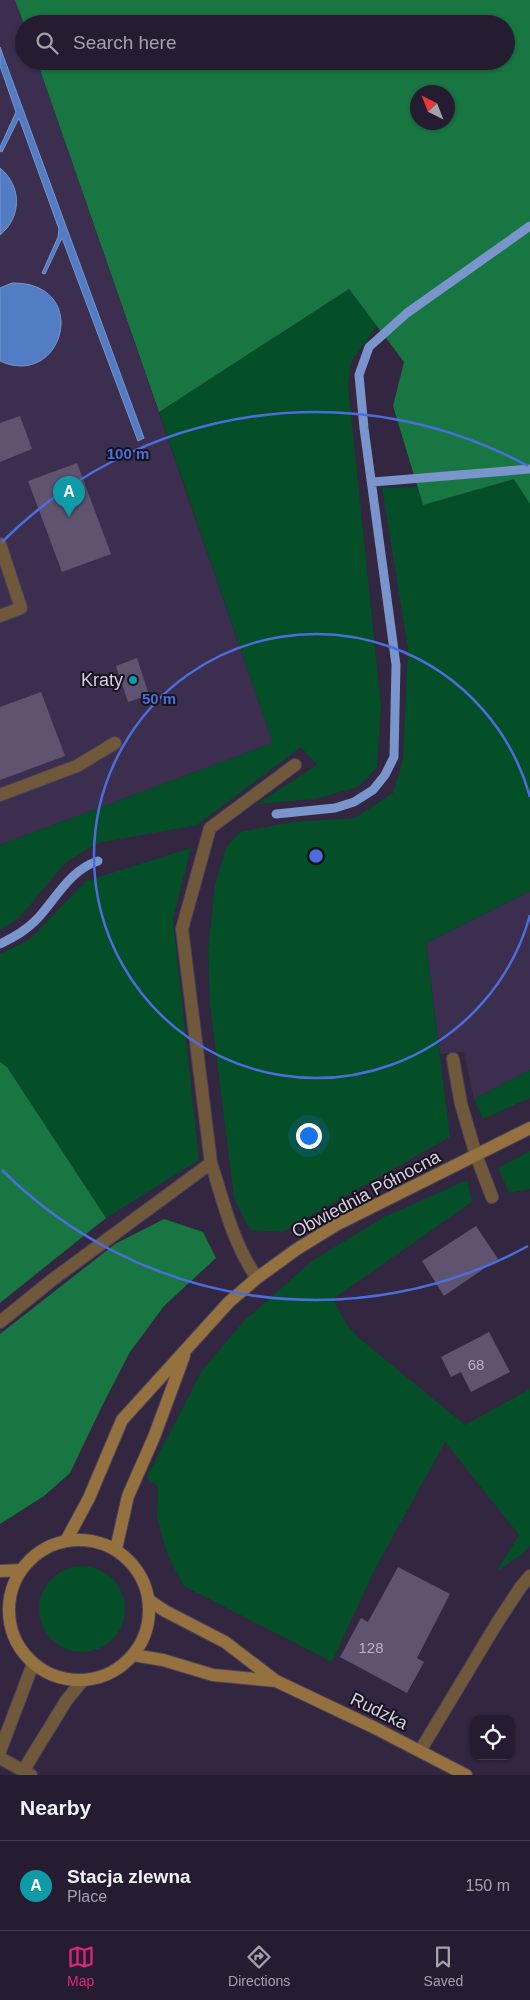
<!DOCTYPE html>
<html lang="en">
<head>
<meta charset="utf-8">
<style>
	body { margin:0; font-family:Arial,sans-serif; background:#32293d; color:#f1f3f6 }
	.controls { position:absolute; right:15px; bottom:15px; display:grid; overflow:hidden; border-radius:10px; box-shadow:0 1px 4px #0004 }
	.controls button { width:45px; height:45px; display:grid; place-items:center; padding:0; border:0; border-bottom:1px solid #423a4d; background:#261c31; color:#f1f3f6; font:25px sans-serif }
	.compass { position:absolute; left:410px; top:85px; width:45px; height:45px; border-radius:50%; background:#261c31; box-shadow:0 1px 4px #0004; rotate:318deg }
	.you { position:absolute; left:308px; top:1135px; width:18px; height:18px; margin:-12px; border:4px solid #fff; border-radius:50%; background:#1a73e8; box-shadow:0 0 0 8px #1a73e833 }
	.badge { display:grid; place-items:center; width:32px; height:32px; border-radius:50%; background:#db2777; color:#fff; font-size:16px; font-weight:700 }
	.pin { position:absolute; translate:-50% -41px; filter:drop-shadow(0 1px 2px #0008) }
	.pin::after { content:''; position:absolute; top:26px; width:18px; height:15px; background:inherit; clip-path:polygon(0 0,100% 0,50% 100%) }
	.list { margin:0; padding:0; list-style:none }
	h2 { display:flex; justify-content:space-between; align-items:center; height:65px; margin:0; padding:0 20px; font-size:21px }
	h2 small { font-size:16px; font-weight:400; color:#a4a1ab }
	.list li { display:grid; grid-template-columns:32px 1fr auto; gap:15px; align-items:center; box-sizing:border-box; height:90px; padding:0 20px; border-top:1px solid #423a4d }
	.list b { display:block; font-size:19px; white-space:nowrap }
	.list p { margin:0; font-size:16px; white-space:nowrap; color:#a4a1ab }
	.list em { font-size:16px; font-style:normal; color:#a4a1ab }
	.icon { flex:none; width:28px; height:28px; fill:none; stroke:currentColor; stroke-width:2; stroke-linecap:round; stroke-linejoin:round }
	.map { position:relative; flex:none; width:530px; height:1775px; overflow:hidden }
	.search { position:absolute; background:#261c31; box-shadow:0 1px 4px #0004; left:15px; right:15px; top:15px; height:55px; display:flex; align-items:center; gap:12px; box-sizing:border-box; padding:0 18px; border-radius:28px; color:#a4a1ab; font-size:19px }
	.sheet { height:155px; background:#261c31 }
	nav { display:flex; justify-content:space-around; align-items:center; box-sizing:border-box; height:70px; border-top:1px solid #423a4d; background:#261c31; font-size:14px; color:#a4a1ab }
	nav a { display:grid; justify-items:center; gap:2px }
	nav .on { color:#db2777 }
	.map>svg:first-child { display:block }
	.built { fill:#3c2e4f }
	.green { fill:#044e28 }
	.forest { fill:#177641; fill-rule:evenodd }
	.water { fill:#527cc3; stroke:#7995cb }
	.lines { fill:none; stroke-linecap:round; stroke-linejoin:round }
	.stream { stroke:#7995cb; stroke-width:9 }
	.building { fill:#5f5370 }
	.service-casing { stroke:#4c415a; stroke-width:14 }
	.minor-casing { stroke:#4c415a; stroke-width:14 }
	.secondary-casing { stroke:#4c415a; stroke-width:14 }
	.service { stroke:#70593b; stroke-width:12 }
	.minor { stroke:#70593b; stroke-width:12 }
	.secondary { stroke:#957140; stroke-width:12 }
	.ring { fill:none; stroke:#4b6eda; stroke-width:2.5 }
	.culture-dot { fill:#0f9aa8; stroke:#17121e; stroke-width:2 }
	.labels { text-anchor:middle; stroke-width:4; stroke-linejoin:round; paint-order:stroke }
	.number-label { font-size:15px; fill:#b8afc3 }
	.poi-label { font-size:18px; fill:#d5cedf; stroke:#17121e; text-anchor:end }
	.street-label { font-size:18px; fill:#d5cedf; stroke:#17121e }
	.centre { fill:#4b6eda; stroke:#17121e; stroke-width:2.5 }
	.ring-label { font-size:15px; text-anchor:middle; font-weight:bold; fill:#4b6eda; stroke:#17121e; stroke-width:4; stroke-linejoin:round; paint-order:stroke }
</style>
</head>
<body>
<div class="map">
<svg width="530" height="1775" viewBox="0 0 530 1775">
	<rect width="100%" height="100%" fill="#322641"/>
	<path class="built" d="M0,0H15L24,24V61H37L273,743L0,845Z
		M530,891V1070L474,1099L464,1052L440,1054L426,943Z"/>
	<path class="green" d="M349,289L377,326L351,362L348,385L381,706L377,767L358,787L315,799L257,804L317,765L301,747L197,825L98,843L66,862L19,918L0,930V845L273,743L159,412Z
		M514,479L530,504V891L426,943L450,1137L282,1232L250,1230L234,1198L210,1004L208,952L215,885L226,848L240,832L292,822L355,818L393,793L403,759L408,648L382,488L417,487L423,505Z
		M191,848L173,919L199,1160L106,1218L7,1067L0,1062V954L30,939L86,881Z
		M530,1070V1098L483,1119L474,1099Z
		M530,1151V1189L509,1193L498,1168Z
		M467,1180L472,1202L333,1299L347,1325L359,1338L465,1425L530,1389V1546L522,1554L496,1572L519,1535L445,1442L375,1569L332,1662L184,1586L168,1556L157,1519L158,1486L146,1478L203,1369L244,1321L312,1261L384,1217Z
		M39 1609a43 43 0 1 1 86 0a43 43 0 1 1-86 0Z"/>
	<path class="forest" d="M15,0H530V504L514,479L423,505L393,406L404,362L349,289L159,412L37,61H506V24H24ZM418,92H448V122H418Z
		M0,1062L7,1067L106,1218L0,1303Z
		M164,1219L203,1232L216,1258L164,1306L130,1352L103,1404L70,1473L44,1496L0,1524V1334L115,1244Z"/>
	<path class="water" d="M0,47L4,58L144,438L138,441L62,238L45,274L42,273L58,237L59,229L19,118L2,152L0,151V147L16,112L0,66Z
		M0,168C22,186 22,217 0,235Z
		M12,283C92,282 64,390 0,361V288Z"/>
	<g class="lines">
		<path class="stream" d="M373,482L530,469
			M276,814L335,808L354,802L373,790L385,775L394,757L396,665L364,428L359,375L369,347L407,313L530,226
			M0,944C14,937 27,930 38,918C57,897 70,870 98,861"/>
	</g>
	<path class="building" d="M20,416L32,449L0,462V423Z
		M77,463L111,554L62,572L28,481Z
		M137,658L149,695L128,702L116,666Z
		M41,692L65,756L0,780V707Z
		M476,1226L498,1259L444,1296L422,1261Z
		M489,1332L510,1372L471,1392L461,1372L451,1377L441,1357Z
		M398,1567L450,1594L417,1658L424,1662L407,1693L340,1657L361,1618L368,1622Z"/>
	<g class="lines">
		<g class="service-casing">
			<path id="service" d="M0,544L21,608L0,616
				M0,795L77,766L115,743
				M453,1059L461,1104L476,1155L492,1197
				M211,1163L182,929L210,828L295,765
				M0,1322L52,1280L211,1163C224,1203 233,1244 257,1278
				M0,1751L33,1664
				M0,1758L31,1775
				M23,1771L66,1701L83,1680"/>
		</g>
		<g class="minor-casing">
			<path id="minor" d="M420,1751L497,1623L520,1588L530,1576"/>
		</g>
		<g class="secondary-casing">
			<path id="secondary" d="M67,1539L89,1498L122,1420L229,1302L257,1278L297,1249L336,1225L530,1128
				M9 1610a70 70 0 1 1 140 0a70 70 0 1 1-140 0Z
				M116,1549L128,1496L154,1437L184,1356
				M0,1571L21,1570
				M150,1601L165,1611L225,1642L276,1681L373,1727L466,1775
				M133,1655L163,1660L213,1675L276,1681"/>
		</g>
		<use href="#service" class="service"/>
		<use href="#minor" class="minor"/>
		<use href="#secondary" class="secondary"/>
	</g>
	<g class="ring">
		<path d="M530 915A222 222 0 1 1 530 797"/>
		<path d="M528 1246A444 444 0 0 1 2 1170M2 542A444 444 0 0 1 528 466"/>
	</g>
	<circle class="culture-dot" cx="133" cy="680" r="5"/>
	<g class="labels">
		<g class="number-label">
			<text x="476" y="1370">68</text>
			<text x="371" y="1653">128</text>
		</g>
		<g class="poi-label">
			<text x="123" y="686">Kraty</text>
		</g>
		<g class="street-label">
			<text transform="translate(366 1194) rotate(-28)" y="6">Obwiednia Północna</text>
			<text transform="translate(379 1711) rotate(26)" y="6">Rudzka</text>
		</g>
	</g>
	<circle cx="316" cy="856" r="8" class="centre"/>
	<g class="ring-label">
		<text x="128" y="459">100 m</text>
		<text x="159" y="704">50 m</text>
	</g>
</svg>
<div class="controls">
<button><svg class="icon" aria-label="locate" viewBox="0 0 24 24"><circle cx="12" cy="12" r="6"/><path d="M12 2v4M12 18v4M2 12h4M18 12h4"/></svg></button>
</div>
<svg class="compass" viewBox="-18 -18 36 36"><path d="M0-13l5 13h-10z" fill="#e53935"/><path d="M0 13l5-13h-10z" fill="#a4a1ab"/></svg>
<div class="you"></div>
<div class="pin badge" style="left:69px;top:517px;background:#0f9aa8">A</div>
<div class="search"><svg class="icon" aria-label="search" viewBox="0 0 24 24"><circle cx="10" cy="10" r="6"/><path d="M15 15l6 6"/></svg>Search here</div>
</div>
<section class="sheet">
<h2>Nearby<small></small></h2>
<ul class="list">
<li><span class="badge" style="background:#0f9aa8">A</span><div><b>Stacja zlewna</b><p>Place</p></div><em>150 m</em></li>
</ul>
</section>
<nav>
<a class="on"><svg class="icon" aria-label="map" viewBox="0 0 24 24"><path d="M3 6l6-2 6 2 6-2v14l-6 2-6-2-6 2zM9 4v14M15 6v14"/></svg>Map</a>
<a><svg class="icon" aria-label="directions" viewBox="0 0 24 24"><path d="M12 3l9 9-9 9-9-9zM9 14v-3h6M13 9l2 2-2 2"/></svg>Directions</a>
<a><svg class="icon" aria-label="saved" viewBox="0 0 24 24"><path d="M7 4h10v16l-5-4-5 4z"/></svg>Saved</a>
</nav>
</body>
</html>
